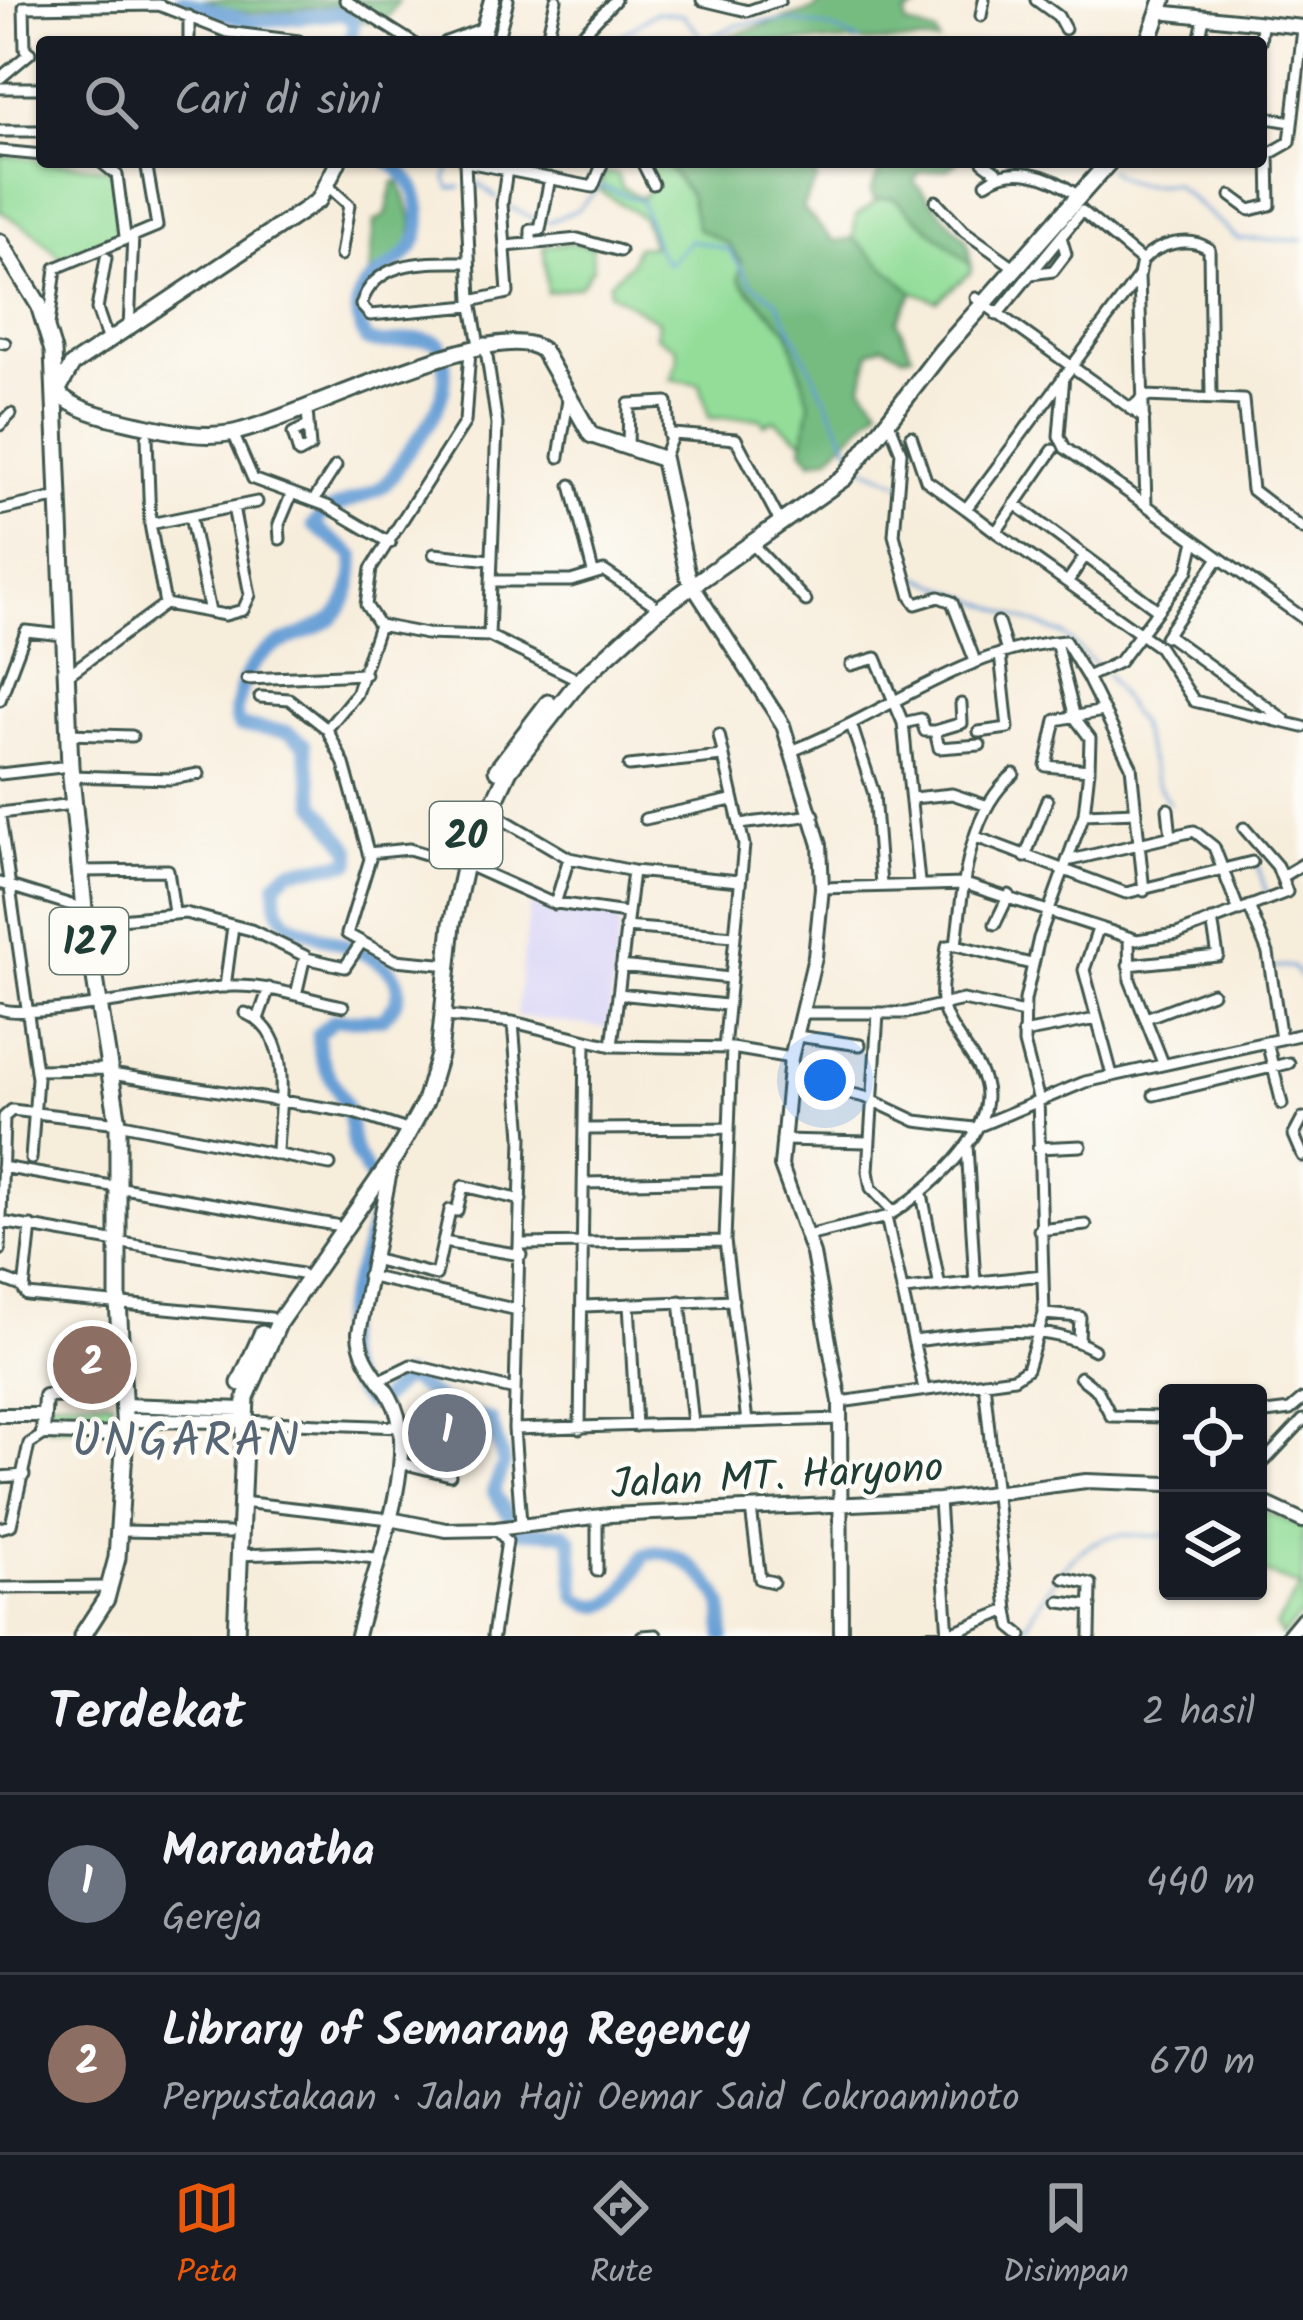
<!DOCTYPE html>
<html lang="id">
<head>
<meta charset="utf-8">
<style>
	body { margin:0; font-family:Kalam,sans-serif; background:#242831; color:#f1f3f6 }
	.controls { position:absolute; right:36px; bottom:36px; display:grid; overflow:hidden; border-radius:12px; box-shadow:0 3px 9px #0004 }
	.controls button { width:108px; height:108px; display:grid; place-items:center; padding:0; border:0; border-bottom:3px solid #363941; background:#171b24; color:#f1f3f6; font:60px sans-serif }
	.you { position:absolute; left:825px; top:1080px; width:42px; height:42px; margin:-30px; border:9px solid #fff; border-radius:50%; background:#1a73e8; box-shadow:0 0 0 18px #1a73e833 }
	.badge { display:grid; place-items:center; width:78px; height:78px; border-radius:50%; background:#ea580c; color:#fff; font-size:39px; font-weight:700 }
	.pin { position:absolute; translate:-50% -50%; border:6px solid #fff; box-shadow:0 3px 12px #0006 }
	.list { margin:0; padding:0; list-style:none }
	h2 { display:flex; justify-content:space-between; align-items:center; height:156px; margin:0; padding:0 48px; font-size:51px }
	h2 small { font-size:39px; font-weight:400; color:#9ea1a6 }
	.list li { display:grid; grid-template-columns:78px 1fr auto; gap:36px; align-items:center; box-sizing:border-box; height:180px; padding:0 48px; border-top:3px solid #363941 }
	.list b { display:block; font-size:45px; white-space:nowrap }
	.list p { margin:0; font-size:39px; white-space:nowrap; color:#9ea1a6 }
	.list em { font-size:39px; font-style:normal; color:#9ea1a6 }
	.icon { flex:none; width:66px; height:66px; fill:none; stroke:currentColor; stroke-width:2; stroke-linecap:round; stroke-linejoin:round }
	.map { position:relative; flex:none; width:1303px; height:1636px; overflow:hidden }
	.search { position:absolute; background:#171b24; box-shadow:0 3px 9px #0004; left:36px; right:36px; top:36px; height:132px; display:flex; align-items:center; gap:30px; box-sizing:border-box; padding:0 42px; border-radius:12px; color:#9ea1a6; font-size:45px }
	.sheet { height:516px; background:#171b24 }
	nav { display:flex; justify-content:space-around; align-items:center; box-sizing:border-box; height:168px; border-top:3px solid #363941; background:#171b24; font-size:33px; color:#9ea1a6 }
	nav a { display:grid; justify-items:center; gap:6px }
	nav .on { color:#ea580c }
	.map>svg:first-child { display:block }
	.built { fill:#dad6f7 }
	.green { fill:#93dd99; stroke:#598d66; stroke-width:3 }
	.forest { fill:#76bc81; stroke:#4a7c5a; stroke-width:3 }
	.lines { fill:none; stroke-linecap:round; stroke-linejoin:round }
	.stream { stroke:#669fd5; stroke-width:3 }
	.river { stroke:#669fd5; stroke-width:14 }
	.minor-casing { stroke:#3f574d; stroke-width:15 }
	.tertiary-casing { stroke:#3f574d; stroke-width:18 }
	.secondary-casing { stroke:#3f574d; stroke-width:20 }
	.primary-casing { stroke:#3f574d; stroke-width:21 }
	.trunk-casing { stroke:#3f574d; stroke-width:21 }
	.minor { stroke:#fff; stroke-width:9 }
	.tertiary { stroke:#fff; stroke-width:12 }
	.secondary { stroke:#fff; stroke-width:14 }
	.primary { stroke:#fff; stroke-width:15 }
	.trunk { stroke:#fff; stroke-width:15 }
	.labels { text-anchor:middle; stroke-width:9; stroke-linejoin:round; paint-order:stroke }
	.shield { fill:#fdfcf7; stroke:#62766e; stroke-width:3 }
	.shield-label { font-size:39px; font-weight:bold; fill:#1f3d34 }
	.street-label { font-size:42px; fill:#1f3d34; stroke:#fdfcf7 }
	.quarter-label { font-size:48px; letter-spacing:3px; fill:#576674; stroke:#fdfcf7 }
</style>
</head>
<body>
<div class="map">
<svg width="1303" height="1636" viewBox="0 0 1303 1636">
	<rect width="100%" height="100%" fill="#fdfcf7"/>
	<filter id="ink" filterUnits="userSpaceOnUse"><feTurbulence type="fractalNoise" baseFrequency=".00833" numOctaves="2"/><feDisplacementMap in="SourceGraphic" scale="24" xChannelSelector="R" yChannelSelector="G"/><feConvolveMatrix kernelMatrix="1 2 1 2 8 2 1 2 1" color-interpolation-filters="sRGB"/></filter>
	<filter id="wash" filterUnits="userSpaceOnUse"><feTurbulence type="fractalNoise" baseFrequency=".004" numOctaves="4" result="noise"/><feDisplacementMap in="SourceGraphic" scale="48" xChannelSelector="R" yChannelSelector="G"/><feGaussianBlur stdDeviation="2.7" result="paint"/><feColorMatrix in="noise" values="0 0 0 0 0 0 0 0 0 0 0 0 0 0 0 0 0 1.4 0 .05"/><feComposite in="paint" operator="in"/></filter>
	<g filter="url(#wash)">
		<rect width="100%" height="100%" fill="#f7eddb"/>
		<path class="built" d="M530,904L621,914L608,1028L516,1016Z"/>
		<path class="green" d="M1,155L109,169L116,175L122,232L62,259L34,232L0,211Z
			M645,162H664L690,195L698,228L728,244L741,262L743,285L788,331L810,404L805,442L774,420L764,424L760,418H709L700,384L671,379L678,360L676,347L656,336L658,321L609,292L610,282L630,264L636,247L653,246L643,218L601,191L603,172L617,174L622,187L641,198L655,184Z
			M883,196L894,198L971,265V272L937,301L909,290L853,238L856,216Z
			M571,243L592,246L593,268L580,286L547,293L544,246Z
			M50,1400H112L115,1424L48,1428Z
			M1258,1509L1303,1527V1613L1282,1636L1276,1626L1300,1587L1258,1570Z"/>
		<path class="forest" d="M206,0H399L384,24L363,21L343,6C297,4 248,25 206,0Z
			M824,0H920L921,6L906,14V24L936,34L939,42H710L813,10Z
			M664,162H808L817,180L802,208L834,241L853,238L913,292L897,321L912,354L902,356L884,345L870,351L862,385L880,407L829,457L812,461L802,449L810,404L788,331L739,279L741,262L728,244L697,228L690,195Z
			M883,162H957L949,169L919,173L914,182L967,241L971,265L894,198L874,199L871,191Z
			M399,181L413,221L410,248L369,275L374,222L386,215L393,183Z"/>
		<g class="lines">
			<path class="stream" d="M610,42L657,12L683,15L703,38C717,37 726,28 739,25C782,17 822,20 860,42
				M452,162L446,179L450,188L461,187
				M1109,169C1126,188 1151,185 1174,184L1238,239L1303,240
				M470,185L477,183L497,198
				M504,204L538,221
				M548,222L577,210L601,186L641,201L658,251L668,264L691,240L729,250L751,283L777,301L853,454
				M862,466L903,484L902,489
				M899,522L900,542
				M905,557L911,574L1064,635L1099,668
				M1106,674L1139,724L1157,783L1169,803
				M1256,861L1268,897
				M1275,967H1292L1303,980
				M1292,1142L1303,1168
				M1024,1629C1047,1591 1072,1538 1122,1535C1138,1534 1155,1541 1168,1533"/>
			<path class="river" d="M180,0L252,22L345,13L354,23L350,42
				M388,162C404,171 412,181 417,198C440,286 326,256 366,340C390,351 415,330 440,344C455,390 434,419 407,453C397,466 394,480 378,489C358,501 326,505 313,525L354,556C355,660 264,610 241,690C237,704 233,713 239,726L288,732L304,744L316,805L351,850V862L290,870L276,883C276,897 275,908 285,919C306,941 446,958 382,1019L334,1020L318,1034C317,1066 337,1082 347,1110C352,1125 350,1141 357,1155C363,1167 376,1183 376,1196C376,1269 303,1335 367,1403L379,1402L405,1377L454,1410L491,1420L504,1464L493,1491L519,1531L564,1533L571,1540L576,1597C615,1624 628,1582 645,1555C671,1542 715,1580 722,1606C724,1615 723,1626 723,1636"/>
		</g>
	</g>
	<g filter="url(#ink)">
		<g class="lines">
			<g class="minor-casing">
				<path id="minor" d="M345,0L412,42
					M702,0L748,11L780,0
					M1036,0L1058,16L1065,29
					M189,16V42
					M981,16L984,0
					M446,42L484,28
					M497,42L508,0
					M546,42L556,0
					M575,42L615,0
					M1199,42L1204,18
					M1260,42L1262,26
					M0,78L30,53L25,49L24,7L159,5L227,32L299,41
					M0,88H42
					M1261,117L1292,122
					M0,131H42
					M0,151L42,155
					M101,162L117,175L125,236
					M465,162L471,301L479,345
					M467,162L593,187L603,162
					M642,162L653,184
					M983,162L1001,175
					M986,183C1013,163 1050,175 1074,193
					M328,186L349,205L341,255
					M1231,196L1250,210L1270,205L1269,154L1290,142L1303,29
					M936,201L964,231L1010,264
					M531,243V230H540L550,178
					M506,246L578,239L620,251
					M106,258L97,309L108,341
					M1142,261C1157,244 1189,235 1209,249L1211,396
					M468,262C429,262 375,258 361,305L370,315L471,306
					M1031,274L1053,271L1066,254L1061,237
					M1139,276L1146,505L1303,618
					M976,298L1144,418
					M471,301L508,293L502,204L507,169
					M49,325L56,268L157,226L146,162
					M129,329L133,235
					M0,342L5,343
					M485,343L497,424L489,636
					M470,350L465,422L371,569L366,605L379,625L426,634L489,636L571,676
					M1064,375L1059,436L1065,448L1146,505
					M1130,409L1145,396L1243,400L1252,490L1303,529
					M307,410L310,447L299,453L293,433L308,426
					M889,422L901,452L894,535L911,597L916,604L939,597L952,602L975,661
					M0,425L11,414
					M233,433L253,479L327,506L390,543
					M911,436L926,480L966,509L1139,276L1142,261L1082,211L997,315
					M147,437L150,524L165,604
					M628,447L629,404L667,402L669,436
					M1053,450L996,532L1159,647L1194,701L1303,727
					M559,457L568,400
					M663,459L673,434L736,439L778,518
					M571,485L593,572
					M314,500L336,466
					M1015,504L1158,610
					M966,509L996,532
					M0,510L59,497
					M190,516L210,612
					M150,524L257,502
					M280,539L279,524L292,493
					M753,545L806,601
					M434,554L491,560
					M491,581H571L604,571L652,603
					M1068,581L1085,556
					M998,622L1007,652
					M379,625L356,694L327,729L344,764L370,859L347,934L395,960L439,964
					M1167,635L1285,720
					M1165,637L1219,558
					M1056,642L1075,718L1090,738L1089,770
					M851,665L876,658L903,723L919,882
					M65,677L165,604L225,615L243,610L250,595L233,507
					M247,679L365,674
					M260,697L289,699L327,729
					M0,700L26,631L63,635
					M1103,711L1056,720L1046,766L1089,770L1084,814L1136,812
					M903,723L921,719L925,731H935L939,748L980,745
					M852,727L874,794L881,885
					M935,731L962,723L961,704
					M979,732L1008,728L1000,654
					M68,734L132,736
					M719,735L744,845L724,1048
					M794,750C886,714 962,649 1065,641L1087,677
					M629,766L722,756
					M0,774L70,766
					M71,776L170,779L199,774
					M913,798L952,794L988,806
					M1168,809L1171,837
					M489,811L569,858L633,871L739,881
					M0,813L73,804
					M0,817L37,1078L31,1159
					M645,819L731,800
					M740,824L814,815
					M976,837L1126,893L1252,862
					M368,853L409,849L456,863
					M1025,857L1047,800
					M1071,860L1194,831L1214,847L1239,911
					M465,864L550,902L626,913
					M80,871L168,870L174,912
					M1283,876L1303,864
					M0,883L84,909
					M822,888L965,884L1137,940L1177,934L1287,892L1277,866L1244,828
					M1144,891L1131,766L1087,677L1119,662L1188,570L1195,541
					M555,904L569,858
					M1249,906L1268,953L1281,1039
					M86,922L185,913L251,930L305,956L296,995
					M995,924L1009,895
					M625,927L734,936
					M1098,929L1084,970L1112,1075
					M1129,940L1130,980L1163,1063
					M956,945L1031,964
					M306,958L345,967L361,943
					M1128,965L1218,956L1212,920
					M621,966L729,978
					M225,987L233,926
					M618,994L726,1005
					M0,1009C32,1021 184,988 233,986C271,985 306,999 343,1006
					M245,1013C297,1035 278,1106 277,1153
					M806,1013H906L963,1000L1024,1013
					M878,1013L868,1171L871,1188L894,1212
					M444,1016L513,1022L612,1046L732,1048L791,1058
					M1146,1018L1212,993
					M258,1019L269,988
					M513,1022L522,1137L514,1429L521,1523
					M1023,1033L1096,1019
					M797,1036L860,1045
					M1267,1042L1282,1104
					M612,1046L633,871
					M732,1048L725,1241L747,1422
					M36,1070L110,1069
					M111,1074L351,1112L401,1128
					M788,1079L865,1097L916,1121L974,1128L1085,1082L1303,1034
					M1154,1095L1289,1063
					M1303,1118L1294,1135L1303,1156
					M586,1129L729,1128
					M782,1140L867,1142
					M967,1145L975,1283
					M1038,1148L1081,1146
					M2,1167L335,1225
					M586,1183L726,1180
					M922,1194L940,1287
					M2,1222L301,1274
					M1039,1230L1086,1225
					M807,1236L886,1217
					M443,1242L521,1255
					M522,1244L725,1241
					M0,1250L4,1117L12,1110L118,1123L330,1165
					M372,1259L436,1275L450,1210L457,1211L463,1186L521,1200
					M367,1276L518,1310
					M0,1278L21,1286L27,1295L271,1318
					M24,1290L31,1226
					M905,1290L1043,1275
					M680,1301L693,1424
					M629,1304L636,1426
					M584,1306L733,1300
					M1044,1314L1080,1317L1079,1341
					M915,1341C970,1334 1044,1320 1094,1350
					M1080,1377L1098,1391L1111,1416L1167,1417
					M378,1381L411,1365L515,1390
					M924,1389L886,1217C923,1195 999,1133 984,1082C976,1054 945,1029 942,1001C940,983 945,963 947,946L956,945C963,889 967,812 1014,774
					M840,1402L1014,1378L1027,1369L1044,1314L1038,1097L1024,1043L1025,1000L1039,938L1084,814
					M1258,1414L1290,1410L1303,1399
					M243,1421L400,1427
					M514,1429L841,1419
					M580,1429L585,1042
					M402,1463L450,1475
					M1258,1468L1303,1420
					M0,1477L24,1475
					M939,1500L948,1636
					M241,1502L390,1519
					M751,1509L760,1579L773,1582
					M0,1528L11,1525L29,1444L43,1435
					M122,1531L229,1533
					M238,1555L320,1552L375,1558
					M597,1571V1516
					M1064,1578L1091,1584L1090,1636
					M0,1588L110,1587
					M1060,1602L1091,1606
					M1008,1610L1011,1627L1022,1636
					M493,1636L507,1541L496,1529
					M642,1636L656,1635
					M924,1636L948,1634L1008,1610L984,1382"/>
			</g>
			<g class="tertiary-casing">
				<path id="tertiary" d="M1168,13L1303,27
					M689,580L783,725L820,845L822,888L815,957L791,1058L781,1166L813,1254L840,1402L841,1636
					M122,1394L45,1396L43,1433L125,1435
					M123,1405L244,1409
					M0,1415H42
					M124,1420L243,1421
					M1258,1500L1303,1521
					M390,1519L446,1530L496,1529L610,1515L939,1500L1086,1481L1168,1484
					M357,1636C372,1573 413,1477 398,1416C390,1384 360,1368 359,1333L391,1166
					M1288,1636L1303,1618"/>
			</g>
			<g class="secondary-casing">
				<path id="secondary" d="M480,42L492,0
					M338,162L319,200L72,365L57,392C76,411 107,417 133,423C166,430 198,439 232,433C294,421 501,313 543,351L591,435L663,459L688,577"/>
			</g>
			<g class="primary-casing">
				<path id="primary" d="M0,242L39,305L53,351L70,766L84,909L118,1123V1300L125,1435L117,1558L106,1599L82,1636"/>
			</g>
			<g class="trunk-casing">
				<path id="trunk" d="M1148,42L1163,0
					M497,770L548,703
					M240,1383L262,1334
					M236,1636L246,1397L279,1322L397,1153L425,1102L439,1055L452,924L465,864L509,770L579,681L655,612L844,478L941,352L1109,162"/>
			</g>
			<use href="#minor" class="minor"/>
			<use href="#tertiary" class="tertiary"/>
			<use href="#secondary" class="secondary"/>
			<use href="#primary" class="primary"/>
			<use href="#trunk" class="trunk"/>
		</g>
	</g>
	<g class="labels">
		<g class="shield">
			<rect x="430" y="802" width="72" height="66" rx="9"/>
			<rect x="50" y="908" width="78" height="66" rx="9"/>
		</g>
		<g class="shield-label">
			<text x="466" y="849">20</text>
			<text x="89" y="955">127</text>
		</g>
		<g class="street-label">
			<text transform="translate(777 1474) rotate(-3)" y="15">Jalan MT. Haryono</text>
		</g>
		<g class="quarter-label">
			<text x="187" y="1456">UNGARAN</text>
		</g>
	</g>
</svg>
<div class="controls">
<button><svg class="icon" aria-label="locate" viewBox="0 0 24 24"><circle cx="12" cy="12" r="6"/><path d="M12 2v4M12 18v4M2 12h4M18 12h4"/></svg></button>
<button><svg class="icon" aria-label="layers" viewBox="0 0 24 24"><path d="M12 4l9 5-9 5-9-5zM3 14l9 5 9-5"/></svg></button>
</div>
<div class="you"></div>
<div class="pin badge" style="left:447px;top:1433px;background:#6b7280">1</div>
<div class="pin badge" style="left:92px;top:1365px;background:#8d6e63">2</div>
<div class="search"><svg class="icon" aria-label="search" viewBox="0 0 24 24"><circle cx="10" cy="10" r="6"/><path d="M15 15l6 6"/></svg>Cari di sini</div>
</div>
<section class="sheet">
<h2>Terdekat<small>2 hasil</small></h2>
<ul class="list">
<li><span class="badge" style="background:#6b7280">1</span><div><b>Maranatha</b><p>Gereja</p></div><em>440 m</em></li>
<li><span class="badge" style="background:#8d6e63">2</span><div><b>Library of Semarang Regency</b><p>Perpustakaan · Jalan Haji Oemar Said Cokroaminoto</p></div><em>670 m</em></li>
</ul>
</section>
<nav>
<a class="on"><svg class="icon" aria-label="map" viewBox="0 0 24 24"><path d="M3 6l6-2 6 2 6-2v14l-6 2-6-2-6 2zM9 4v14M15 6v14"/></svg>Peta</a>
<a><svg class="icon" aria-label="directions" viewBox="0 0 24 24"><path d="M12 3l9 9-9 9-9-9zM9 14v-3h6M13 9l2 2-2 2"/></svg>Rute</a>
<a><svg class="icon" aria-label="saved" viewBox="0 0 24 24"><path d="M7 4h10v16l-5-4-5 4z"/></svg>Disimpan</a>
</nav>
</body>
</html>
